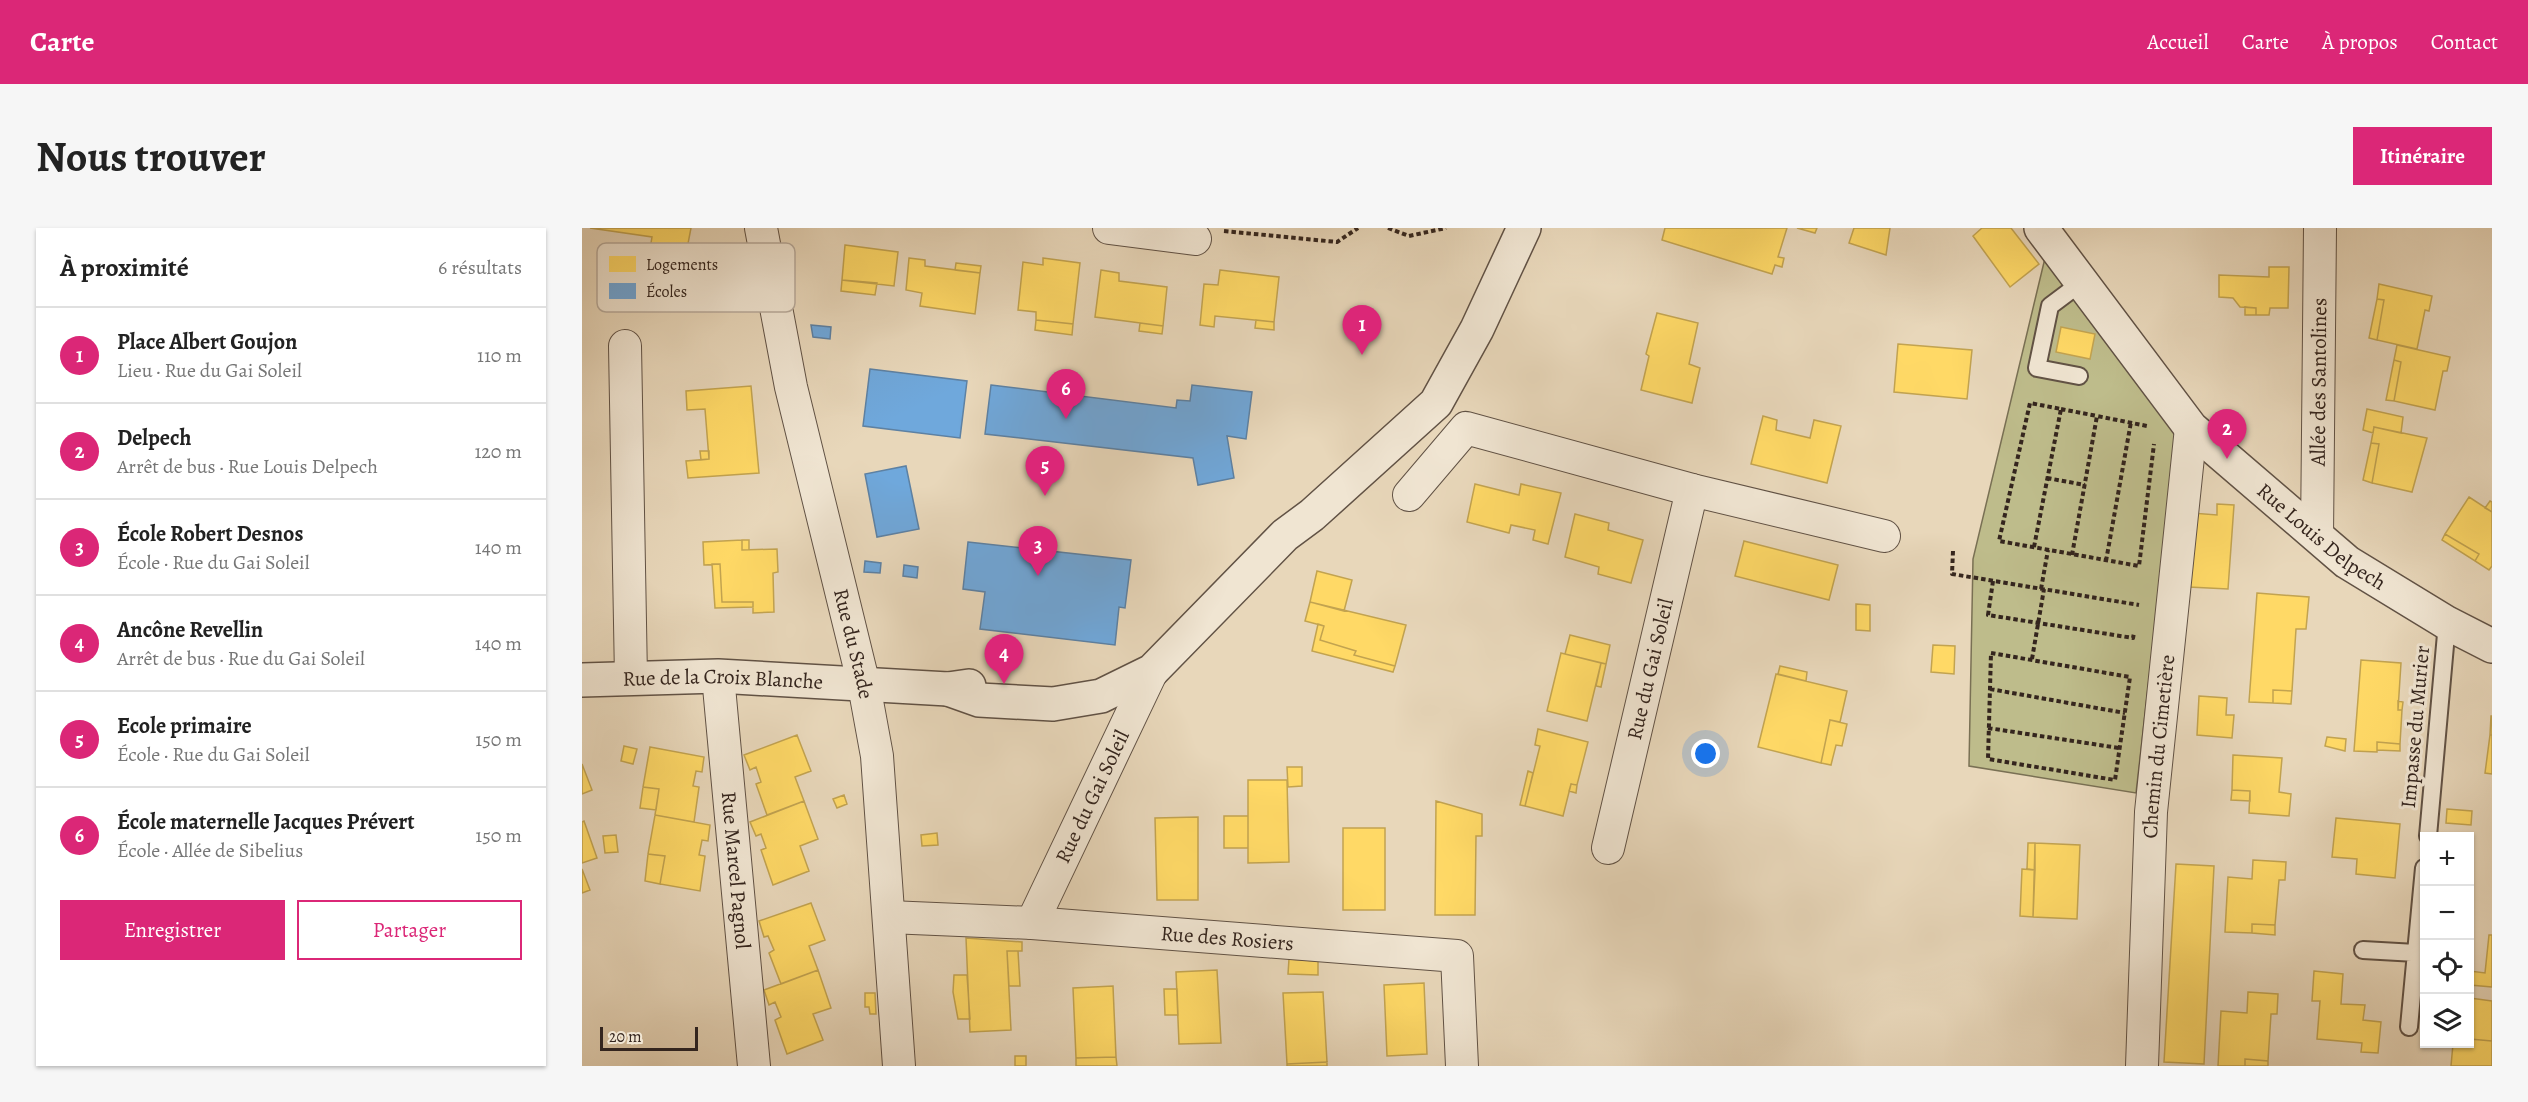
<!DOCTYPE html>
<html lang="fr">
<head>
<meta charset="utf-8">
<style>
	body { margin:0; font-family:Alegreya,serif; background:#f6f6f6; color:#222 }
	.controls { position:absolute; right:18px; bottom:18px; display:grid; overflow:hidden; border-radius:0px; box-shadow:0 2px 4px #0004 }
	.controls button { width:54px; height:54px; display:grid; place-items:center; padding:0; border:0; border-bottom:2px solid #e0e0e0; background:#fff; color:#222; font:30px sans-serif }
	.scale { position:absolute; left:18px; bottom:15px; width:98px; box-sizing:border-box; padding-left:6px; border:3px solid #34251e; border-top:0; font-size:16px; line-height:21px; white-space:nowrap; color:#34251e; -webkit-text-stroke:4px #f0e5d2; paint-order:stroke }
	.you { position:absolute; left:1124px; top:526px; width:21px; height:21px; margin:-15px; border:4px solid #fff; border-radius:50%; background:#1a73e8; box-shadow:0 0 0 9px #1a73e833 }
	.badge { display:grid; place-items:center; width:39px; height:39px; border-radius:50%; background:#db2777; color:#fff; font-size:20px; font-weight:700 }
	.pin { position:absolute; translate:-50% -50px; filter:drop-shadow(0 2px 3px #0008) }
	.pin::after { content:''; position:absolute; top:32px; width:21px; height:18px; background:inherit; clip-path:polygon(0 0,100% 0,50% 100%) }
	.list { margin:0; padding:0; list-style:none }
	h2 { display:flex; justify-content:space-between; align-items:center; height:78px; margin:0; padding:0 24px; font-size:26px }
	h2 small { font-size:20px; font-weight:400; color:#767676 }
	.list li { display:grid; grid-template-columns:39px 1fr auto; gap:18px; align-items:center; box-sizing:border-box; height:96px; padding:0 24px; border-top:2px solid #e0e0e0 }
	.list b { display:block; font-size:22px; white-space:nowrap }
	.list p { margin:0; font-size:20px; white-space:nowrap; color:#767676 }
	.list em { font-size:20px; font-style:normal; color:#767676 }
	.actions { display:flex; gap:12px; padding:18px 24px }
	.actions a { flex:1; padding:14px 0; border:2px solid #db2777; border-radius:0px; text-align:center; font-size:21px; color:#db2777 }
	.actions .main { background:#db2777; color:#fff }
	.icon { flex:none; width:33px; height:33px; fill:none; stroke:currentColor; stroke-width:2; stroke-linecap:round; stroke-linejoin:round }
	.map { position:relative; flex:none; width:1910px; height:838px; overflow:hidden; border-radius:0px }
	header { display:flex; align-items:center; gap:36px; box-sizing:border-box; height:84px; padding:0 30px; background:#db2777; color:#fff }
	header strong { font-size:28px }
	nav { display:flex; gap:33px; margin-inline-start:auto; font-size:21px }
	.intro { display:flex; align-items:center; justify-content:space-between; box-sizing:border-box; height:144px; padding:0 36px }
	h1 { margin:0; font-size:42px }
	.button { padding:15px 27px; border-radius:0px; background:#db2777; color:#fff; font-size:21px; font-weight:700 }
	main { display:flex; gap:36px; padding:0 36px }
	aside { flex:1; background:#fff; border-radius:0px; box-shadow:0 2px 4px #0004 }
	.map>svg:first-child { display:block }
	.green { fill:#bebc8b; stroke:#797054; stroke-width:1.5 }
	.homes { fill:#ffd966; stroke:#c2a350; stroke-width:1.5 }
	.schools { fill:#6fa8dc; stroke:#5d81a3; stroke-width:1.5 }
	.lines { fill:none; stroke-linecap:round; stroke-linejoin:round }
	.service-casing { stroke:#615245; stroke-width:20 }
	.minor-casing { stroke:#615245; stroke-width:34 }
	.tertiary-casing { stroke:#615245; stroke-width:36 }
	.path { stroke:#34251e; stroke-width:4; stroke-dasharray:4.5 3; stroke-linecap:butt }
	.service { stroke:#f0e5d2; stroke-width:16 }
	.minor { stroke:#f0e5d2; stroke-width:32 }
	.tertiary { stroke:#f0e5d2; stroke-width:33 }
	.labels { text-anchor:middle; stroke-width:6; stroke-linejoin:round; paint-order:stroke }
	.street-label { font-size:21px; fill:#34251e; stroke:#f0e5d2 }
	.key { fill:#f0e5d2; stroke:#b8ab9c; stroke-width:1.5 }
	.key-label { font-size:16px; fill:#34251e }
</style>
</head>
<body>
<header>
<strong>Carte</strong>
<nav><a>Accueil</a><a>Carte</a><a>À propos</a><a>Contact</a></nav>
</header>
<div class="intro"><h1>Nous trouver</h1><a class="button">Itinéraire</a></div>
<main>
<aside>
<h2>À proximité<small>6 résultats</small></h2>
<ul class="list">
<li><span class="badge">1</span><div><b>Place Albert Goujon</b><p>Lieu · Rue du Gai Soleil</p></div><em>110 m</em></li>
<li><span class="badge">2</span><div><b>Delpech</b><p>Arrêt de bus · Rue Louis Delpech</p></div><em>120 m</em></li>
<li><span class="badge">3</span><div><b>École Robert Desnos</b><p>École · Rue du Gai Soleil</p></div><em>140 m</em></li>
<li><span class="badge">4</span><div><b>Ancône Revellin</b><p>Arrêt de bus · Rue du Gai Soleil</p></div><em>140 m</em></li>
<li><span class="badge">5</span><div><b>Ecole primaire</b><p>École · Rue du Gai Soleil</p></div><em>150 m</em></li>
<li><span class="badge">6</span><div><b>École maternelle Jacques Prévert</b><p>École · Allée de Sibelius</p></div><em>150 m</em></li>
</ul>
<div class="actions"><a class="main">Enregistrer</a><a>Partager</a></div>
</aside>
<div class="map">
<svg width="1910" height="838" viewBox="0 0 1910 838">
	<rect width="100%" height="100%" fill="#e8d7ba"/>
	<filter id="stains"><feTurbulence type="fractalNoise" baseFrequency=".00333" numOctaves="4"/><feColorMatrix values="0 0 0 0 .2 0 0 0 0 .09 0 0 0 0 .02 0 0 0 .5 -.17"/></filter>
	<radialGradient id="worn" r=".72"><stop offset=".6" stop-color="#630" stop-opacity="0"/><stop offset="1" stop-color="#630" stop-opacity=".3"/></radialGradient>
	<path class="green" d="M1463,30L1595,206L1554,565L1387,538L1391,331Z"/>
	<path class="homes" d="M8,0H109L104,26L68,21L70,9Z
		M1083,0H1205L1196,29L1202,30L1200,39L1193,37L1190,46L1080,12Z
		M1215,0H1235L1233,5Z
		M1272,0H1308L1304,27L1267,15Z
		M1400,0H1429L1457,36L1428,59L1391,8Z
		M263,17L316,24L312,58L260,52Z
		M327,30L343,32V38L398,45L393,86L338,78L340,65L324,62Z
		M461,30L498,35L491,96L454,92V84L436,82L441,34L461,37Z
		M374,35L399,38L398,45L373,42Z
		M1687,39H1707L1706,80H1688L1687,87H1674V80L1658,79L1651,70L1637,69V47L1687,49Z
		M519,42L537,45V53L585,59L581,98L513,89Z
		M638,42L697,49L692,94L633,88L632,99L618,97L622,56L636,57Z
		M260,52L295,55L293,67L259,63Z
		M1797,56L1850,68L1847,83L1843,82L1835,121L1795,112L1802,72L1795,71Z
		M1795,71L1802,72L1795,112L1787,110Z
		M1663,79L1674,80V87H1663Z
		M1075,85L1116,95L1107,136L1118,140L1110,175L1059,162L1067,128L1064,126Z
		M454,92L491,96L490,107L453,102Z
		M674,92L692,94V102L673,100Z
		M558,95L581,98L580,106L557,103Z
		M1479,99L1513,106L1508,131L1474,124Z
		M1316,116L1390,122L1385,171L1312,164Z
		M1815,117L1868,129L1865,143H1861L1853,182L1812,173L1819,134L1812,132Z
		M1812,132L1819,134L1812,173L1804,172Z
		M169,158L177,245L106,250L104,233L127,231L123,181L105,182L104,163Z
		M1785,181L1821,189L1819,205L1792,199L1791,205L1781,202Z
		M1181,188L1195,192L1194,202L1228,210L1232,192L1259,198L1245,255L1169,236Z
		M1792,199L1845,210L1830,264L1790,255L1797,216L1789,215Z
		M1789,215L1797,216L1790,255L1781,252Z
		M118,223H127V231L119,232Z
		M893,256L937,267L939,256L979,265L966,316L951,312L953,302L929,297L927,305L885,294Z
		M1887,269L1910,284V338L1907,342L1893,333L1897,326L1863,306Z
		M1908,273L1910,274V284L1903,280Z
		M1635,276L1652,277L1646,361L1607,359L1610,285L1635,287Z
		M993,286L1027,295L1026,302L1061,312L1049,355L1016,346L1017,339L983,329Z
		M1863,306L1897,326L1893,333L1860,312Z
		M160,312V322L195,321L196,344L191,345L192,384L171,385V374H140L138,336L122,337L121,314Z
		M160,312H167V322H160Z
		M1162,313L1256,337L1247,372L1153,348Z
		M130,336H138L140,374H171V379L133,380Z
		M735,343L770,352L762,383L728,374Z
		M1675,365L1727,369L1724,401H1714L1710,463L1691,462V475L1667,474Z
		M728,374L824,397L813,438L772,427L774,423L738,412L742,398L723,393Z
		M1274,376L1288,377V403L1274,402Z
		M736,396L742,398L738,412L774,423L772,427L813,438L811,444L730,423Z
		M988,407L1028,417L1024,436L983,426Z
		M1351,417L1373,418L1372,446L1349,444Z
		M979,425L1019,435L1005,493L965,483Z
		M1779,432L1819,435L1816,482H1820L1818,516L1795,514V524L1772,523Z
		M1019,435L1024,436L1019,459L1014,458Z
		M1198,438L1225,444L1224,453L1196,446Z
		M1194,446L1265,463L1258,494L1248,492L1239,535L1176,519Z
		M1691,462L1710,463L1709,476L1691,475Z
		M1617,468L1645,470L1644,487H1652L1650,510L1615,507Z
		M1816,473L1821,474L1820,482H1816Z
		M1909,488H1910V507H1908Z
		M1248,492L1265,496L1260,518L1254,517L1249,537L1239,535Z
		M956,501L1006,514L995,557L989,556L981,588L943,578L958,518L953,517Z
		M215,507L229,543L213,549L222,573L185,587L174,556L179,554L174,539L168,542L162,527Z
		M1908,507H1910V546L1903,545Z
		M1745,509L1764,511L1763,523L1743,518Z
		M1795,514L1818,516V523L1795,522Z
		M42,518L55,521L51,536L39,533Z
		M68,519L122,529L120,544L114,543L111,558L117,559L112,594L73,587L77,561L61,559Z
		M1651,527L1700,530L1697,564L1709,566L1707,588L1667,585L1668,563L1650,562Z
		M0,536L10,562L0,566Z
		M705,539H720V558L706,559Z
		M946,543L951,545L943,578L938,577Z
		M666,552H705L707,634L666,635Z
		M989,556L995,557L994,565L987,563Z
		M61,559L77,561L74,582L58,580Z
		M1650,562L1668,563V573L1649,572Z
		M262,567L265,576L255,580L251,571Z
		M222,573L236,611L218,618L227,643L191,657L179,622L184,620L179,606L174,608L168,594Z
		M854,573L900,586V608H894L893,687H853Z
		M1865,581L1890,583L1889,597L1864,595Z
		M73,587L128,597L126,613L120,612L117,627L123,628L118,663L78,656L83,628L66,626Z
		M642,588H666V620H642Z
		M616,589V672H575L573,590Z
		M1754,590L1818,596L1813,650L1774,646L1775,631L1750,629Z
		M2,593L15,630L0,635V594Z
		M761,600H803V682H761Z
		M355,605L356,617L340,618L339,607Z
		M34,607L36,624L23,625L21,608Z
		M1446,615H1453V642L1445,641Z
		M1453,615L1498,617L1495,691L1451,689Z
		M66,626L83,628L78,656L63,653Z
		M1671,632L1704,634L1703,652H1697L1693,697L1670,696V705L1643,704L1646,649L1670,651Z
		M1594,636L1632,638L1622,836L1582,834Z
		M0,641L8,662L0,665Z
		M1440,641L1453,642L1451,689L1438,688Z
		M229,675L243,712L227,718L236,742L199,756L187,725L192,722L186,708L182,709L177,693Z
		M1670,696L1693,697V707L1670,705Z
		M1907,707H1910V759L1888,757V743L1903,745Z
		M384,710L440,714V723H425L429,802L388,804Z
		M425,723H436L438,758H427Z
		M707,731L736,733V747L706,746Z
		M236,742L249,780L231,786L241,812L205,826L193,792L199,789L193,774L187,777L182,762Z
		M635,742L639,815L597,816L594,744Z
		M1732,743L1761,746L1759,776L1783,777L1781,792L1799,794L1796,825L1779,824L1780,815L1735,811L1738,773H1730Z
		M372,747H385L388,791H376L371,764Z
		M842,755L845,826L805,828L802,757Z
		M531,758L534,829L494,830L491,760Z
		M582,761H595L596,787H583Z
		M741,764L745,834L705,836L701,765Z
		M1666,764L1696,766L1695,786H1689L1686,833L1663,831V838H1636L1639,783L1665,785Z
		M283,765H293L294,786H288L287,779H283Z
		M1888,770L1910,773V813L1888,811Z
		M1888,811L1910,813V838H1869L1871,816H1888Z
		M433,828H444V838H433Z
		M534,829L535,838H494V830Z
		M1663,831L1686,833V838H1663Z
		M745,834V838H705V836Z"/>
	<path class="schools" d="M229,97L249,99L248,111L231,109Z
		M288,141L385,153L378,210L281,198Z
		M409,157L594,180L595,172L608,173L610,157L670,164L664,211L645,208L652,250L616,257L611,230L403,206Z
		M324,238L337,301L295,309L283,246Z
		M386,314L549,332L543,380L537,379L533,417L398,401L403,364L381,361Z
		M283,333L299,335L298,345L282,344Z
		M322,337L336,339L335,350L321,348Z"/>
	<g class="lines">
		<g class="service-casing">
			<path id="service" d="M1497,148L1455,140L1468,78L1500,54
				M1846,608L1865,395
				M1781,722L1834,725
				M1827,799L1842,640"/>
		</g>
		<g class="minor-casing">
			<g id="minor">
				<path id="s1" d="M179,0L209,159L282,457L295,528L317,838"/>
				<path d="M527,0L613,11"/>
				<path d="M43,118L49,450"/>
				<path d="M1110,262L1302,308"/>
				<path d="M827,267L884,200L1110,262L1026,620"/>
				<path id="s2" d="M1735,308L1738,0"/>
				<path id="s3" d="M136,448L172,838"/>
				<path id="s4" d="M307,689L450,695L875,728L880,838"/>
				<path id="s5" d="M450,695L570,443"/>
				<path id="s6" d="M1560,838L1569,584L1609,200"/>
			</g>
		</g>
		<g class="tertiary-casing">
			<g id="tertiary">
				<path id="s7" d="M1459,0L1609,200L1765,334L1865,395L1910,418"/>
				<path id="s8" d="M0,452L136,448L366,461L387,458"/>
				<path d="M366,461L397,472L471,476L519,468L570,443L703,307L730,287L854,175L895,101L942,0"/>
			</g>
		</g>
		<path class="path" d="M806,0L827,8L864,0
			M642,3L755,14L776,0
			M1479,181L1515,188
			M1465,250L1503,257
			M1452,319L1479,181L1448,175L1417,313L1557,338L1572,216
			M1371,323L1370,346L1557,377
			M1490,327L1515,188L1565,198
			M1524,333L1549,194
			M1411,353L1406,387L1551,410L1552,405
			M1459,361L1466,322
			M1409,425L1548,449L1533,552L1406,531Z
			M1450,431L1462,361
			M1408,461L1543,485
			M1406,500L1537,520"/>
		<use href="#service" class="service"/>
		<use href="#minor" class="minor"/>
		<use href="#tertiary" class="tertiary"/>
	</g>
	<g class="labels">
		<g class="street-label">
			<text dy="7" stroke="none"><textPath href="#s2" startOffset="154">Allée des Santolines</textPath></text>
			<text dy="7" stroke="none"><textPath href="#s7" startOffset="420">Rue Louis Delpech</textPath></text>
			<text dy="7" stroke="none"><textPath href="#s1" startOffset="426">Rue du Stade</textPath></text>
			<text transform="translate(1068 441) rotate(-77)" y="7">Rue du Gai Soleil</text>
			<text dy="7" stroke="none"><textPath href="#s8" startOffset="141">Rue de la Croix Blanche</textPath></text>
			<text transform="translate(1833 499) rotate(-85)" y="7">Impasse du Murier</text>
			<text dy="7" stroke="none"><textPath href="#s6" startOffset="320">Chemin du Cimetière</textPath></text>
			<text dy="7" stroke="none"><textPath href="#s5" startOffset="140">Rue du Gai Soleil</textPath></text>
			<text dy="7" stroke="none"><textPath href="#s3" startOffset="195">Rue Marcel Pagnol</textPath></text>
			<text dy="7" stroke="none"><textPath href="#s4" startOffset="339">Rue des Rosiers</textPath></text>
		</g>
	</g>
	<rect x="15" y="15" width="198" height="69" rx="9" class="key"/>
	<rect x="27" y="28" width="27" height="16" fill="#ffd966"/>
	<rect x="27" y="55" width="27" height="16" fill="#6fa8dc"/>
	<g class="key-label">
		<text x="64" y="42">Logements</text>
		<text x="64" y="69">Écoles</text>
	</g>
	<rect width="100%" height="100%" filter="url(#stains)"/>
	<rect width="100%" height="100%" fill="url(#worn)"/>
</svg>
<div class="controls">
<button>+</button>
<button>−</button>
<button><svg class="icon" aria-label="locate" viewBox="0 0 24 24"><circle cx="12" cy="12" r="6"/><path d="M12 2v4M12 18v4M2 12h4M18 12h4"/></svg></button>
<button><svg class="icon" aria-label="layers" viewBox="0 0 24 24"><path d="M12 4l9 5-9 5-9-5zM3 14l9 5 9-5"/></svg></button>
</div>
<div class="scale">20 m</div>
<div class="you"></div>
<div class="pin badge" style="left:780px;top:127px">1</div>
<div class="pin badge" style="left:1645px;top:231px">2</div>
<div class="pin badge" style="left:456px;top:348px">3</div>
<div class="pin badge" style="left:422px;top:456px">4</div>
<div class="pin badge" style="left:463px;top:268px">5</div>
<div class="pin badge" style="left:484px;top:191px">6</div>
</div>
</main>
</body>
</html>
